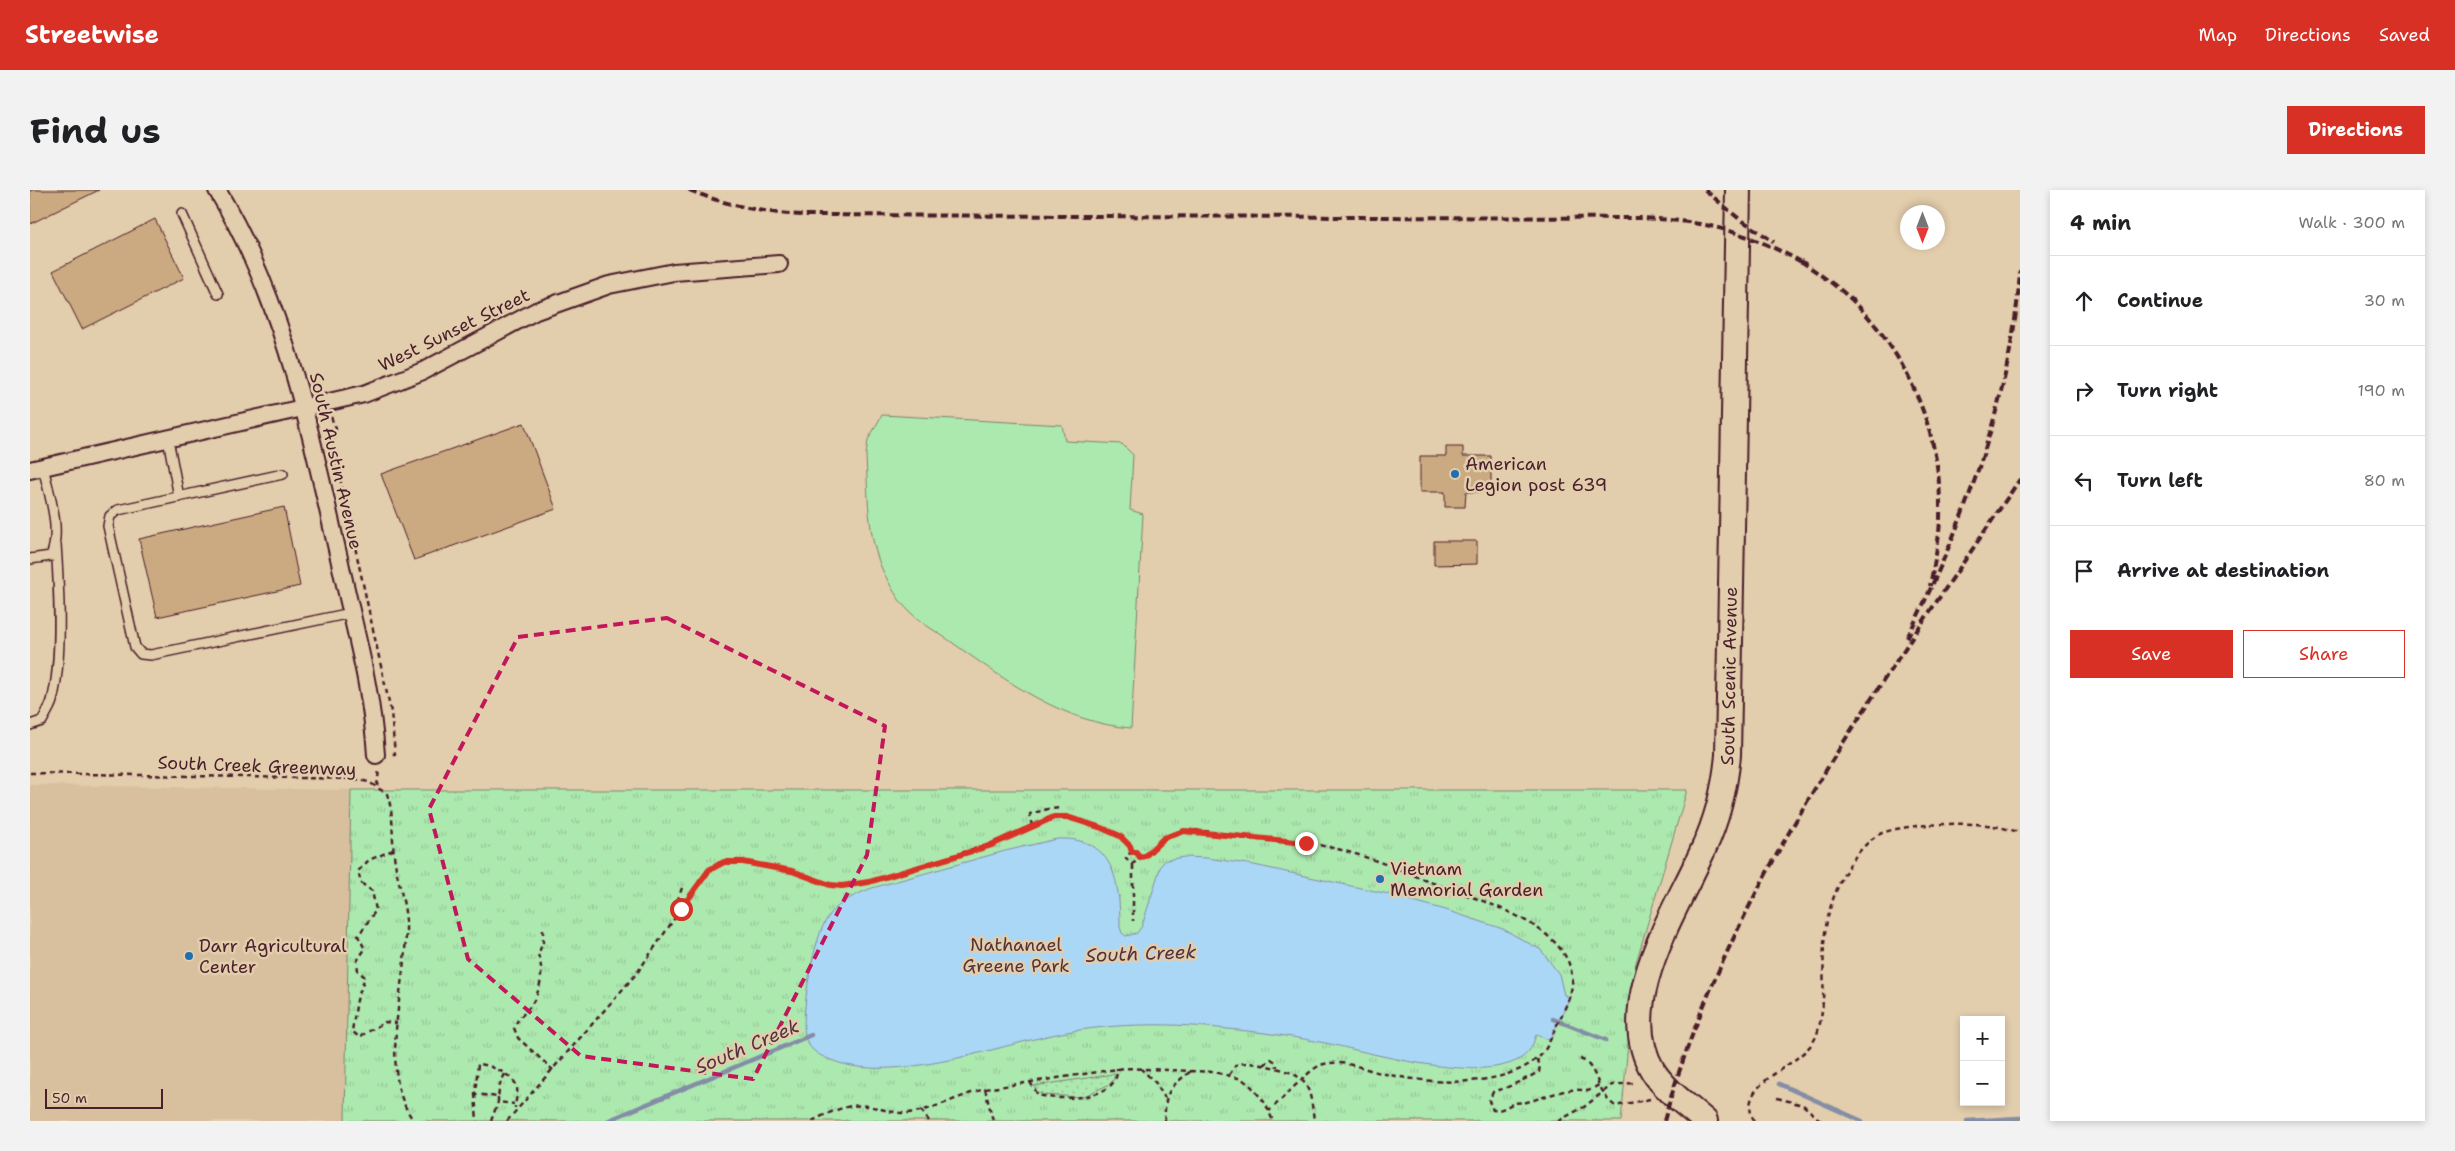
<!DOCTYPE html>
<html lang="en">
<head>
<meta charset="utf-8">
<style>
	body { margin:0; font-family:"Shantell Sans",sans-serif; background:#f2f2f2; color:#202124 }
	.controls { position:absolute; right:15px; bottom:15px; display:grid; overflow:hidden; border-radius:0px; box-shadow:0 2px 8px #0003 }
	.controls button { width:45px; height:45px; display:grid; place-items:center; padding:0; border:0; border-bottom:1px solid #e0e0e0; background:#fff; color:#202124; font:25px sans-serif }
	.compass { position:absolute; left:1870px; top:15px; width:45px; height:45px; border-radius:50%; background:#fff; box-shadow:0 2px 8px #0003; rotate:180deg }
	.scale { position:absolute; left:15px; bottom:12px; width:118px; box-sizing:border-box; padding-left:5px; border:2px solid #4a1f2b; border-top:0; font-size:14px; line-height:18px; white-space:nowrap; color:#4a1f2b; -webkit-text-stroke:4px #e2cdac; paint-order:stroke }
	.stop { position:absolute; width:15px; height:15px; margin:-11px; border:4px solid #d93025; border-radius:50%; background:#fff }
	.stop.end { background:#d93025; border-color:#fff; box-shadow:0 1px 5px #0008 }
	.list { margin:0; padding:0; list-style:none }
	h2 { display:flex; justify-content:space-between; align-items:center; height:65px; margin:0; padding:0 20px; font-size:21px }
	h2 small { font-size:16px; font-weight:400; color:#757577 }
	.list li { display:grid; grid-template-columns:32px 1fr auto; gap:15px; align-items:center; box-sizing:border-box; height:90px; padding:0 20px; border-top:1px solid #e0e0e0 }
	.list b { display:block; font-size:19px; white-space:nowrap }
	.list em { font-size:16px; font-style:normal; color:#757577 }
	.actions { display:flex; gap:10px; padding:15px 20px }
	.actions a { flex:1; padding:11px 0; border:1px solid #d93025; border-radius:0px; text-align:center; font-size:18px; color:#d93025 }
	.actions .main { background:#d93025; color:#fff }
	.icon { flex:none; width:28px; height:28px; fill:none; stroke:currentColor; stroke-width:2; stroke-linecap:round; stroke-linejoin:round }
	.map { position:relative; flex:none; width:1990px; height:931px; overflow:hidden; border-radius:0px }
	header { display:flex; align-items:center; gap:30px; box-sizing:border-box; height:70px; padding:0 25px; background:#d93025; color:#fff }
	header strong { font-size:24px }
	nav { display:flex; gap:28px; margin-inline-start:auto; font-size:18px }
	.intro { display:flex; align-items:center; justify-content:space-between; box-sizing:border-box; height:120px; padding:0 30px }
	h1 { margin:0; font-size:35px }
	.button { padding:12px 22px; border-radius:0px; background:#d93025; color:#fff; font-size:18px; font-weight:700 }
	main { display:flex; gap:30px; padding:0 30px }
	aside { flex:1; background:#fff; border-radius:0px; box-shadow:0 2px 8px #0003 }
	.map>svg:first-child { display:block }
	.built { fill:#d8bf9d }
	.grass { fill:#ace9af; stroke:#7b846d }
	.park { fill:url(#park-tufts); stroke:#7b846d }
	.garden { fill:url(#garden-dots); stroke:#7b846d }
	.water { fill:#aad7f6; stroke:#848da5 }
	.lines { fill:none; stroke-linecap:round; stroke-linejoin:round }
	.stream { stroke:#848da5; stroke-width:4.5 }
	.building { fill:#cbaa81; stroke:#4a1f2b }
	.lane-casing { stroke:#4a1f2b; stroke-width:12 }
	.street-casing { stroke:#4a1f2b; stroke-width:20 }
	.secondary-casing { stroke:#4a1f2b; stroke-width:28 }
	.path { stroke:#4a1f2b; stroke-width:2.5; stroke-dasharray:5 4; stroke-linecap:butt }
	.lane { stroke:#e2cdac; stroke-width:9 }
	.street { stroke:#e2cdac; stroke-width:16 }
	.secondary { stroke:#e2cdac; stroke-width:24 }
	.rail { stroke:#4a1f2b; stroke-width:4; stroke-dasharray:8 4; stroke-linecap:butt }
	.route { stroke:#d93025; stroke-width:6 }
	.marked { fill:none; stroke:#c2185b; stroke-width:4; stroke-dasharray:10 6; stroke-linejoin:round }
	.poi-dot { fill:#1f6fb2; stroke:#e2cdac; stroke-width:2 }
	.labels { text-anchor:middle; stroke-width:5; stroke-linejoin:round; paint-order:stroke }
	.street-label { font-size:18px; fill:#4a1f2b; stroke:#e2cdac }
	.poi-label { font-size:18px; fill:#4a1f2b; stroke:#e2cdac; text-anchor:start }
	.park-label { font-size:18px; fill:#543338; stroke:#e2cdac }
	.water-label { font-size:19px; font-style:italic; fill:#54313f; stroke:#e2cdac }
</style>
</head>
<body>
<header>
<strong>Streetwise</strong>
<nav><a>Map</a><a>Directions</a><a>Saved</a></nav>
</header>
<div class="intro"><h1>Find us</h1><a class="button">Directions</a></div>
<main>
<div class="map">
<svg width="1990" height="931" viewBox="0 0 1990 931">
	<defs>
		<pattern id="park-tufts" width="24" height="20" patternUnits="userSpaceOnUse" patternTransform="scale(1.25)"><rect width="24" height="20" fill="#ace9af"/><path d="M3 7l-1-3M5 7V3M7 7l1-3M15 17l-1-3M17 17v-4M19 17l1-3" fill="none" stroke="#96c797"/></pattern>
		<pattern id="garden-dots" width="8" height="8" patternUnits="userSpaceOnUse" patternTransform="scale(1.25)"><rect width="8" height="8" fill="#ace9af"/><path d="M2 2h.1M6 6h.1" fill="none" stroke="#96c797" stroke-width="1.8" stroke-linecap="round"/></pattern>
	</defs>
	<rect width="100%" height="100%" fill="#e2cdac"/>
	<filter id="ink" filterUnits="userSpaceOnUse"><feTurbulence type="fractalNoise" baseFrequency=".02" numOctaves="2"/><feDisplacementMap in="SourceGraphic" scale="10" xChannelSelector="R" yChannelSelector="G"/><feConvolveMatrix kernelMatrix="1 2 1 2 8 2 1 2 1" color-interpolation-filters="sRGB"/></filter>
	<g filter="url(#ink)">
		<path class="built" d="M0,595L321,600L315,931H0Z"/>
		<path class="grass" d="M852,225L1032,235L1035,251L1092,254L1103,265L1100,320L1113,324L1101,538C1034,533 976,491 923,453C909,443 892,434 880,422C868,411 860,395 853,381C837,347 838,302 836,265L838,250Z
			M1990,928V931H1937Z"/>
		<path class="park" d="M321,600H1657L1605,776L1591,931H315Z"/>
		<path class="garden" d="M1084,884V889L1080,894L1052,907L1014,905L1007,902L1004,896Z"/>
		<path class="water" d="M1027,649C1084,646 1090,692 1090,737L1092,743L1096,746L1107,743L1112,736L1131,675L1136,670L1154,667L1177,668L1224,675L1354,703L1416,720L1473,739L1511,760L1529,784L1534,805L1540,807L1520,850L1506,845C1504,851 1502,858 1498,862C1466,899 1342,863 1300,854C1266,847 1232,842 1197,839C1145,833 1089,833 1037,842C969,854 865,896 801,870C790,866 781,861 776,850C769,829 783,754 794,734C804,714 822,706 842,698L975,661Z"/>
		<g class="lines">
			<path class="stream" d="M1523,829L1576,850
				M1749,894L1832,931
				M577,931L781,845
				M1937,931L1990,928"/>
		</g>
		<path class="building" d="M0,0H69L0,34Z
			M125,29L154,88L52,139L23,81Z
			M494,233L526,319L384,370L351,284Z
			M1416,257H1433V266H1461V302H1436L1435,317H1415V302H1390V266H1416Z
			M254,317L270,396L127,427L109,349Z
			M1404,351H1447V374L1404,375Z"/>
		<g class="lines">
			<g class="lane-casing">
				<path id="lane" d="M152,24L188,104
					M138,249L149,307
					M253,284L88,320L80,326L78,336L105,457L111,464L121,465L321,423
					M0,369L21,366C32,340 19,304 13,277
					M0,535L12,531C15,525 20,518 22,511C33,469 29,398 26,354"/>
			</g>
			<g class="street-casing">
				<path id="street" d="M187,0C255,112 280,242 309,368C323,433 342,498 346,565
					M0,280L334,204L393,181L506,121L579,95L644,82L749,74"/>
			</g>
			<g class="secondary-casing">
				<g id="secondary">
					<path id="s1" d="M1675,931C1657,915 1636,901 1623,881C1583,815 1646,721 1673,660C1687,630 1695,598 1698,565L1708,0"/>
				</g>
			</g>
			<path class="path" d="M301,227L306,239L303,256L361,522L365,564H361
				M0,583L325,589L339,592L357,604C365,626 361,649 365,672C368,694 377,717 376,740C376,796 347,883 384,931
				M347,596L349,580
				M1002,636L1000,624L1018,619L1032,618
				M363,660L339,670L328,681L331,693L342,701L346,720L328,746L335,759L327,771L328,781L335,787L327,810L322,841L329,847L355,832L367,833
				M1110,667C1124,664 1130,647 1145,643C1167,637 1192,645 1214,648C1234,650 1254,651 1275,653C1316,658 1357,674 1395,690C1438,707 1536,731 1542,786C1544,805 1532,823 1525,839C1521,848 1517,859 1510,866C1473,900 1397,894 1351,883C1334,879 1309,868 1291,875C1279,879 1251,911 1239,921
				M1103,675V731
				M651,719L647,712L653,695
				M513,739V752L508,765C514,779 511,799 503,812C497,823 488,826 484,838L488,848L523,880
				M1507,869L1510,875L1509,882C1493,890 1480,897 1463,902L1459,911L1463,920C1473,921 1476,916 1485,913C1489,912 1493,913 1497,912C1517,907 1537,896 1558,901L1569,895L1578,910L1585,916L1620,909
				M1550,869C1561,873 1565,885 1569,895
				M1234,875L1241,869L1246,872L1247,877
				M1110,878L1125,892L1135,908
				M475,884L470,894L468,907L445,904L448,874C459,874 486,886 487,898C488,904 485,912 485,918
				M1199,885L1206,875C1216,871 1226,874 1237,876C1276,884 1280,892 1284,931
				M1000,892L1008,905C1029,911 1090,911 1087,878
				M955,899L963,931
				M445,904L447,931
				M468,907V912L484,914
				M1747,908L1773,915L1791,931
				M891,920L899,931
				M461,931L468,912
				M477,931L607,783L671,690L686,674L703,671L727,674L762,681L800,695L812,696L839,692L959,655L1023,627H1037L1072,638L1090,646L1100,656L1102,662H1106L1110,667L1103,674L1096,669V666L1102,662
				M782,931C798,923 818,913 837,916C851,918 864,924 878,923C902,921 930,905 955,899L1094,878L1184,882L1212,889L1221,896L1235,913L1243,931
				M1135,931C1134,902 1139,898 1161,881
				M1528,931L1554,917L1582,895L1603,893
				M1724,931C1703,889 1776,878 1787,844C1799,808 1789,768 1797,731C1803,701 1821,662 1848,645C1866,634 1935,632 1957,635C1968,636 1979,640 1990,642"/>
			<use href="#lane" class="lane"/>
			<use href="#street" class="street"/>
			<use href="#secondary" class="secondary"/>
			<path class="rail" d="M659,0C696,15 733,23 773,25L1612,28C1677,31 1718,42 1775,74
				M1675,0L1707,27L1744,52
				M1771,71C1792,86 1815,101 1833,121C1881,174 1910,245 1910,316C1911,343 1905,369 1900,396
				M1877,448C1933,335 1982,208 1990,81
				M1634,931C1701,692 1854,492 1990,289"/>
		</g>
	</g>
	<g class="lines" filter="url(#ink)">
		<path class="route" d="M651,719L679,680L694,672H713L762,681L800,695L812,696L839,692L959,656L1024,627H1037L1072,638L1090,646L1100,656L1102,662H1106L1110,667L1115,666L1134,648L1154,641L1276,653"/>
	</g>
	<path class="marked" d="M637,428L855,536L837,665L723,889L551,866L438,769L399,619L488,447Z"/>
	<g class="poi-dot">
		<circle cx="1425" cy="284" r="5"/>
		<circle cx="1350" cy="689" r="5"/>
		<circle cx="159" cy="766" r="5"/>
	</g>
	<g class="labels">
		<g class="street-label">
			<text transform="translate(424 140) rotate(-26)" y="6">West Sunset Street</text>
			<text transform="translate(306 271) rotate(77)" y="6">South Austin Avenue</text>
			<text dy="6" stroke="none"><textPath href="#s1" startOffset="486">South Scenic Avenue</textPath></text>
			<text transform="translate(227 576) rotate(2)" y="6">South Creek Greenway</text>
		</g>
		<g class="poi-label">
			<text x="1435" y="280">American<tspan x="1435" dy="21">Legion post 639</tspan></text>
			<text x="1360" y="685">Vietnam<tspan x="1360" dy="21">Memorial Garden</tspan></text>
			<text x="169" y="762">Darr Agricultural<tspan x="169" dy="21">Center</tspan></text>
		</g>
		<g class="park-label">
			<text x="986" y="761">Nathanael<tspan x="986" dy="21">Greene Park</tspan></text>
		</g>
		<g class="water-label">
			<text transform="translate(1111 763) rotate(-2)" y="7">South Creek</text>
			<text transform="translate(717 856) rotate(-23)" y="7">South Creek</text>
		</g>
	</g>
</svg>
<div class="controls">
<button>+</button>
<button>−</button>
</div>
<svg class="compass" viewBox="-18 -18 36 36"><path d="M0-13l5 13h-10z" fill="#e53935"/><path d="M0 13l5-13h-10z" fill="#757577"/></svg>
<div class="scale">50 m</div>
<div class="stop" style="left:651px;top:719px"></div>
<div class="stop end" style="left:1276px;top:653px"></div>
</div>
<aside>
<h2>4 min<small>Walk · 300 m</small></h2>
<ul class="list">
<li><svg class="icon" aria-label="ahead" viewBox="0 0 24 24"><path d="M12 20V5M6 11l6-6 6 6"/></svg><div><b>Continue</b></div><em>30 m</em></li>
<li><svg class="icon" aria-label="right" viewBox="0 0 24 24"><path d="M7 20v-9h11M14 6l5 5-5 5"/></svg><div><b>Turn right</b></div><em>190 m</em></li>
<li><svg class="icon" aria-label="left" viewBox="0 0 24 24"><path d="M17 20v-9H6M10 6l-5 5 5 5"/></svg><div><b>Turn left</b></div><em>80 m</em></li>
<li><svg class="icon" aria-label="arrive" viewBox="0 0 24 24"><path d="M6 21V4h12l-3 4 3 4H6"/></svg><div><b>Arrive at destination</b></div></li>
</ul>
<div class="actions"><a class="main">Save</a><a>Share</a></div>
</aside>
</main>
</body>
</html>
